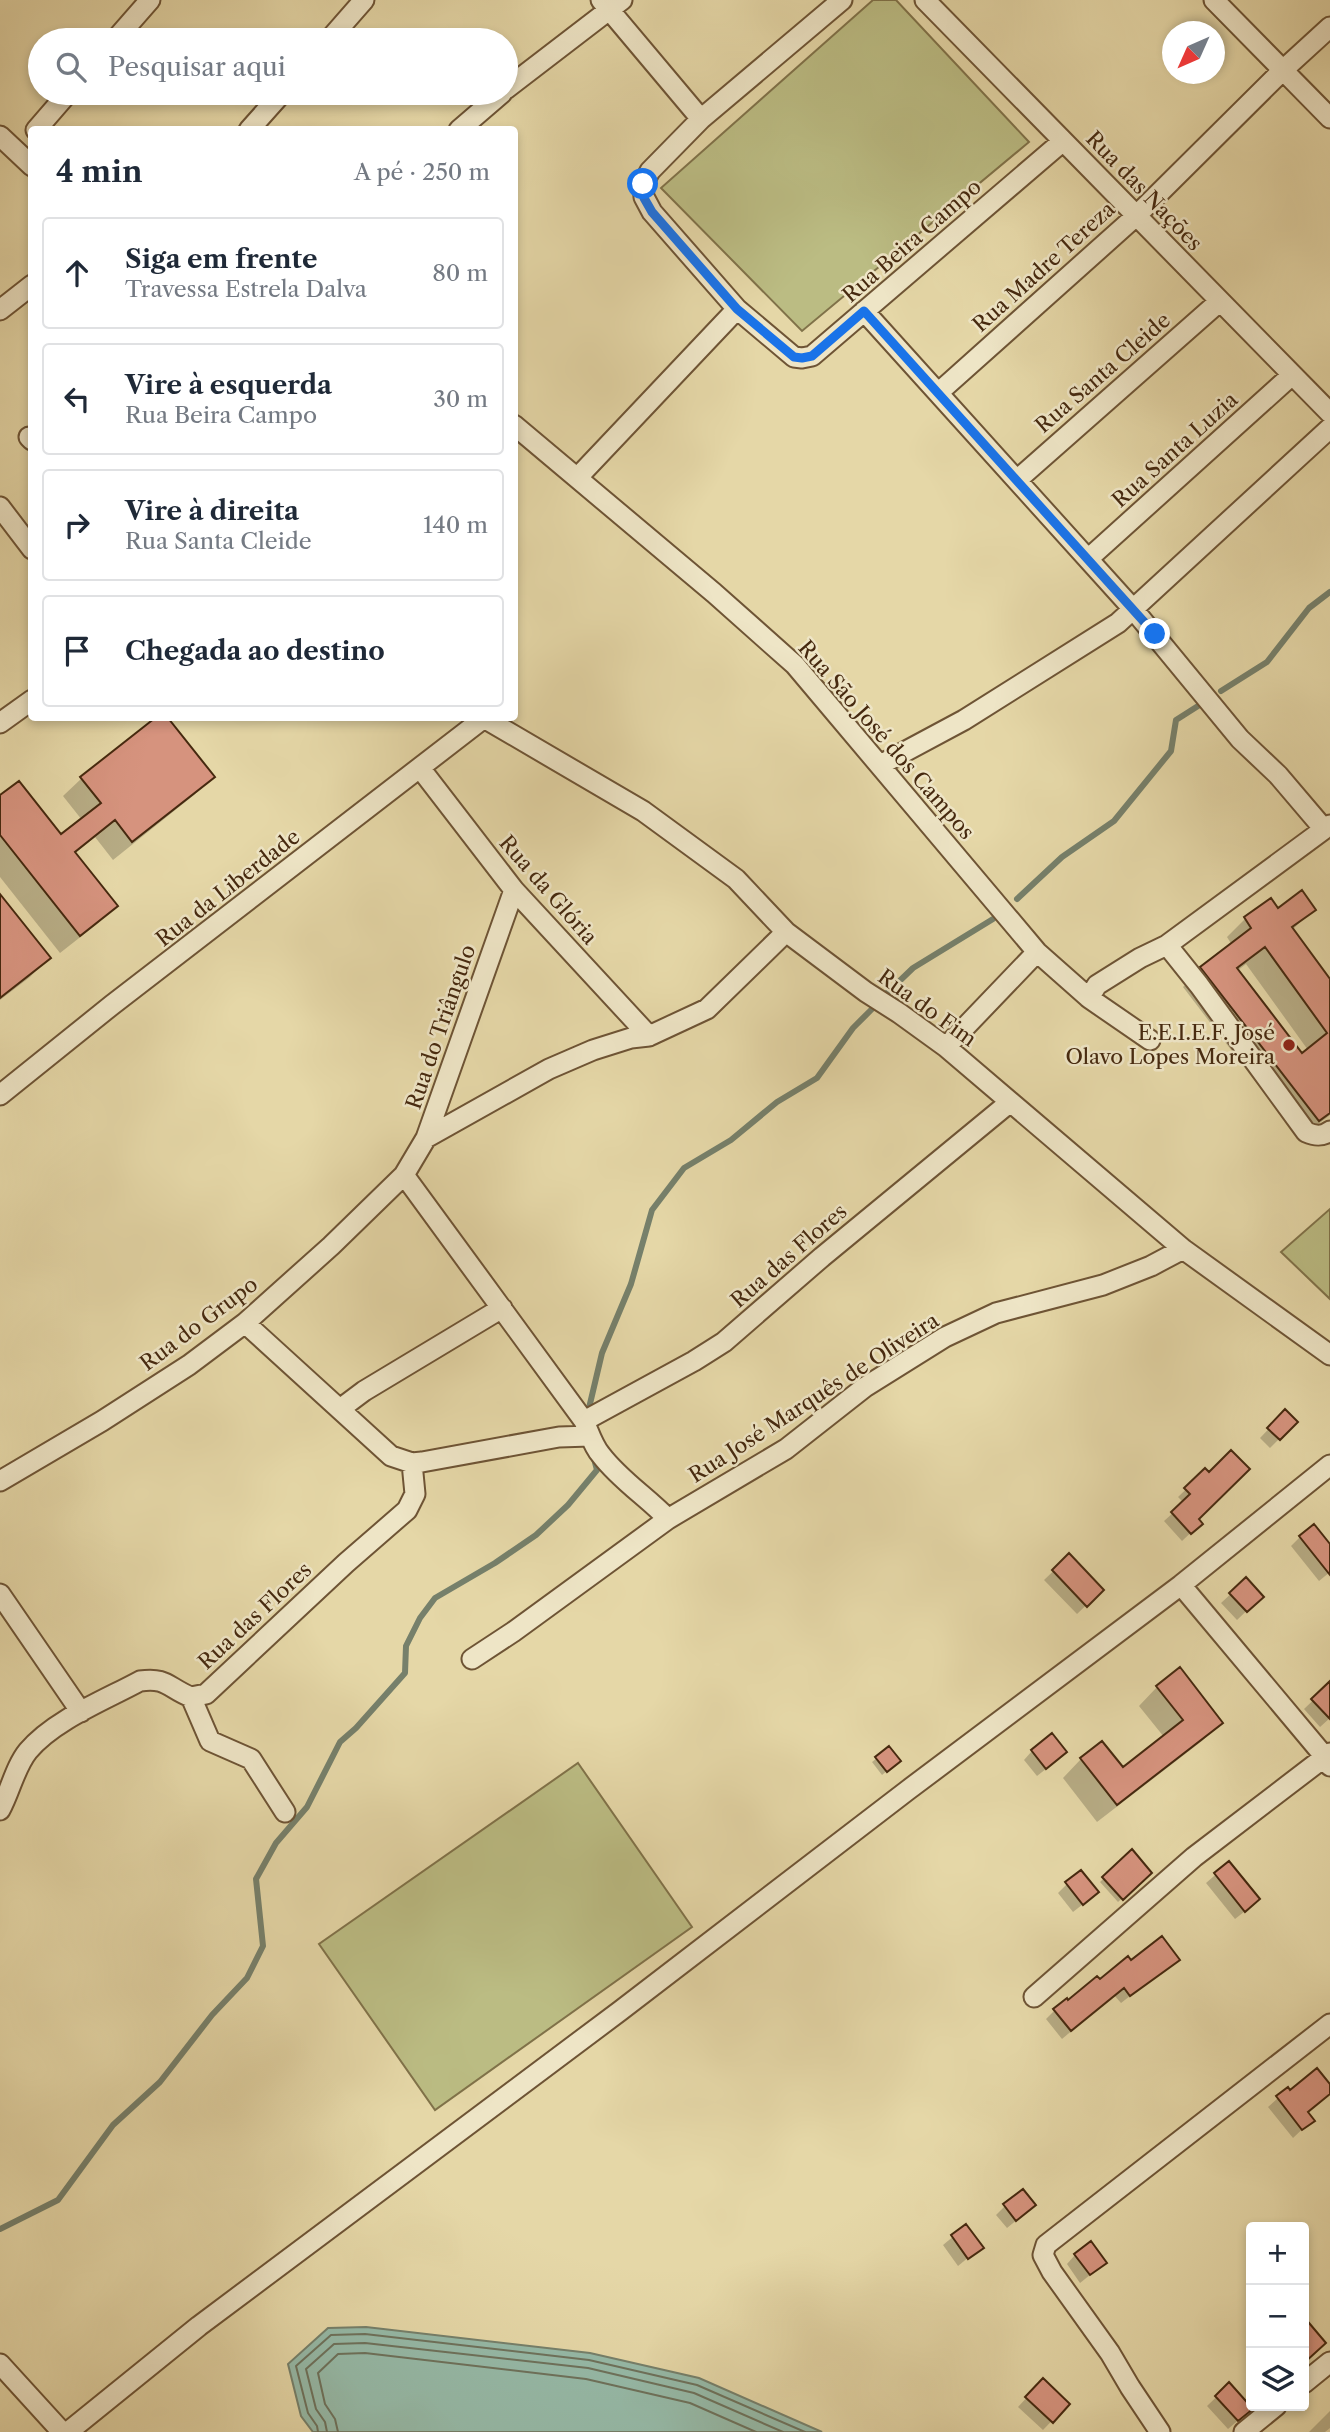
<!DOCTYPE html>
<html lang="pt">
<head>
<meta charset="utf-8">
<style>
	body { margin:0; font-family:"Libre Caslon Text",serif; background:#f6f6f7; color:#1f2937 }
	.controls { position:absolute; right:21px; bottom:21px; display:grid; overflow:hidden; border-radius:7px; box-shadow:0 4px 10px #0003 }
	.controls button { width:63px; height:63px; display:grid; place-items:center; padding:0; border:0; border-bottom:2px solid #e0e1e3; background:#fff; color:#1f2937; font:35px sans-serif }
	.compass { position:absolute; left:1162px; top:21px; width:63px; height:63px; border-radius:50%; background:#fff; box-shadow:0 4px 10px #0003; rotate:225deg }
	.stop { position:absolute; width:21px; height:21px; margin:-16px; border:5px solid #1a73e8; border-radius:50%; background:#fff }
	.stop.end { background:#1a73e8; border-color:#fff; box-shadow:0 2px 7px #0008 }
	.list { margin:0; padding:0; list-style:none }
	h2 { display:flex; justify-content:space-between; align-items:center; height:91px; margin:0; padding:0 28px; font-size:30px }
	h2 small { font-size:23px; font-weight:400; color:#747a83 }
	.list li { display:grid; grid-template-columns:46px 1fr auto; gap:21px; align-items:center; box-sizing:border-box; height:112px; margin:0 14px 14px; padding:0 14px; border:2px solid #e0e1e3; border-radius:7px }
	.list b { display:block; font-size:26px; white-space:nowrap }
	.list p { margin:0; font-size:23px; white-space:nowrap; color:#747a83 }
	.list em { font-size:23px; font-style:normal; color:#747a83 }
	.icon { flex:none; width:38px; height:38px; fill:none; stroke:currentColor; stroke-width:2; stroke-linecap:round; stroke-linejoin:round }
	.map { position:relative; flex:none; width:1330px; height:2432px; overflow:hidden }
	.search { position:absolute; background:#fff; box-shadow:0 4px 10px #0003; left:28px; top:28px; width:490px; height:77px; display:flex; align-items:center; gap:18px; box-sizing:border-box; padding:0 24px; border-radius:38px; color:#747a83; font-size:26px }
	.panel { position:absolute; background:#fff; box-shadow:0 4px 10px #0003; left:28px; top:126px; width:490px; height:595px; border-radius:7px }
	.map>svg:first-child { display:block }
	.green { fill:#bbbc83; stroke:#807249; stroke-width:2 }
	.water { fill:#96baa8; stroke:#76806b; stroke-width:2 }
	.shadow { fill:#0003; fill-rule:evenodd }
	.lines { fill:none; stroke-linecap:round; stroke-linejoin:round }
	.shore { stroke:#6e725c; stroke-width:2 }
	.stream { stroke:#76806b; stroke-width:6 }
	.building { fill:#d6937e; stroke:#46290f; stroke-width:2; fill-rule:evenodd }
	.street-casing { stroke:#6e5435; stroke-width:23 }
	.street { stroke:#eee5c6; stroke-width:19 }
	.route { stroke:#1a73e8; stroke-width:9 }
	.poi-dot { fill:#8f2418; stroke:#eee5c6; stroke-width:2.5 }
	.labels { text-anchor:middle; stroke-width:5; stroke-linejoin:round; paint-order:stroke }
	.street-label { font-size:21px; fill:#46290f; stroke:#eee5c6 }
	.poi-label { font-size:21px; fill:#46290f; stroke:#eee5c6; text-anchor:end }
</style>
</head>
<body>
<div class="map">
<svg width="1330" height="2432" viewBox="0 0 1330 2432">
	<rect width="100%" height="100%" fill="#e5d7a7"/>
	<filter id="stains"><feTurbulence type="fractalNoise" baseFrequency=".00286" numOctaves="4"/><feColorMatrix values="0 0 0 0 .2 0 0 0 0 .09 0 0 0 0 .02 0 0 0 .5 -.17"/></filter>
	<radialGradient id="worn" r=".72"><stop offset=".6" stop-color="#630" stop-opacity="0"/><stop offset="1" stop-color="#630" stop-opacity=".3"/></radialGradient>
	<path class="green" d="M873,0H896L1029,142L802,331L661,188Z
		M1330,1209V1299L1281,1252Z
		M578,1763L692,1927L435,2110L319,1944Z"/>
	<path class="water" d="M366,2327L590,2353L699,2378L822,2432H313L301,2416L288,2364L328,2328Z"/>
	<path class="shadow" d="M158,718H166L213,777L194,795L113,860L95,837L74,854L115,906L97,924L60,953L0,877V798L61,837L82,820L63,796L82,778Z
		M0,897L48,958L30,977L0,1000Z
		M1271,900L1278,910L1314,909L1292,930L1330,982V1115L1299,1139L1183,987L1202,968L1232,945L1227,937L1245,919ZM1246,964L1308,1050L1301,1055L1237,971Z
		M1285,1412L1296,1422L1270,1448L1260,1438Z
		M1205,1471L1209,1475L1196,1519L1200,1524L1182,1541L1164,1521L1184,1503L1178,1497Z
		M1300,1537L1330,1547V1572L1319,1581L1291,1546Z
		M1069,1556L1102,1590L1077,1614L1044,1580Z
		M1246,1580L1261,1597L1237,1620L1221,1603Z
		M1157,1687L1221,1723L1202,1741L1097,1822L1063,1778L1081,1759L1122,1769L1164,1737L1139,1706Z
		M1325,1689L1330,1695V1718L1320,1727L1304,1709Z
		M888,1749L894,1765L882,1775L872,1762Z
		M1032,1751L1056,1761L1037,1776L1024,1760Z
		M1131,1852L1149,1873L1118,1902L1100,1882Z
		M1229,1863L1249,1908L1235,1919L1206,1883Z
		M1067,1884L1087,1901L1073,1912L1058,1893Z
		M1178,1959L1121,2003L1114,1995L1062,2039L1046,2019L1055,2010L1131,1962Z
		M1330,2087V2092L1306,2113L1312,2120L1293,2138L1268,2107L1288,2089L1290,2092Z
		M1005,2206L1024,2214L1007,2228L996,2215Z
		M966,2226L981,2247L958,2266L943,2245Z
		M1075,2255L1105,2263L1080,2283L1067,2264Z
		M1043,2380L1068,2404L1043,2430L1018,2407Z
		M1229,2385L1242,2417L1228,2429L1207,2406Z
		M1330,2411V2428L1325,2432H1309Z"/>
	<g class="lines">
		<path class="shore" d="M318,2432L317,2426L308,2413L296,2366L331,2335L365,2334L589,2360L697,2385L805,2432
			M327,2432L325,2422L316,2409L306,2369L334,2344L365,2343L588,2368L694,2393L783,2432
			M338,2432L335,2419L325,2404L318,2373L338,2354L365,2353L586,2379L690,2403L756,2432"/>
		<path class="stream" d="M1221,691L1267,662L1309,608L1330,592
			M1017,899L1062,857L1114,821L1171,751L1176,720L1198,706
			M886,994L913,968L993,919
			M589,1408L602,1353L631,1284L652,1210L684,1168L731,1140L777,1102L817,1078L853,1028L872,1009
			M0,2229L58,2200L113,2125L160,2082L212,2015L247,1978L263,1946L256,1879L276,1843L307,1807L340,1742L356,1728L405,1673L406,1646L420,1618L435,1598L495,1563L536,1535L568,1505L597,1470L593,1455"/>
	</g>
	<path class="building" d="M155,718H168L215,777L132,842L115,820L75,852L118,906L80,936L0,835V795L19,781L61,834L101,803L80,777Z
		M1302,890L1316,910L1292,927L1330,979V1113L1319,1121L1200,967L1251,928L1244,917L1271,898L1278,908ZM1265,947L1327,1033L1302,1053L1237,968Z
		M0,894L51,958L0,998Z
		M1285,1409L1298,1422L1280,1440L1267,1428Z
		M1231,1450L1250,1469L1199,1519L1203,1524L1191,1534L1171,1512L1190,1494L1184,1488L1205,1468L1209,1472Z
		M1314,1524L1330,1544V1575L1299,1536Z
		M1069,1553L1104,1590L1087,1607L1052,1570Z
		M1246,1577L1264,1597L1247,1612L1229,1593Z
		M1180,1667L1223,1723L1117,1805L1080,1758L1102,1741L1123,1767L1183,1720L1156,1686Z
		M1330,1681V1719L1311,1699Z
		M1052,1733L1067,1752L1046,1769L1031,1750Z
		M889,1746L901,1761L887,1772L875,1757Z
		M1132,1849L1152,1873L1123,1900L1102,1877Z
		M1229,1861L1260,1899L1245,1912L1214,1873Z
		M1081,1870L1099,1892L1083,1905L1065,1882Z
		M1162,1936L1180,1960L1130,1996L1124,1988L1071,2031L1053,2009L1067,1998L1068,2000L1097,1976L1100,1979L1128,1956L1131,1960Z
		M1317,2068L1330,2084V2094L1308,2112L1315,2121L1302,2130L1276,2096L1288,2087L1290,2090Z
		M1023,2189L1036,2205L1016,2221L1003,2204Z
		M966,2224L984,2248L968,2259L951,2235Z
		M1091,2241L1107,2263L1090,2275L1074,2254Z
		M1304,2317L1326,2343L1304,2363Z
		M1043,2378L1070,2404L1053,2423L1025,2397Z
		M1229,2382L1253,2409L1238,2421L1215,2396Z"/>
	<g class="lines">
		<g class="street-casing">
			<path id="street" d="M601,0L701,119
				M842,0L701,119L650,171L643,184L644,197L652,212L737,309L794,357L802,358L812,356L1063,141
				M925,0L1330,413
				M1214,0L1330,118
				M115,40L150,0
				M329,40L364,0
				M506,89L622,0
				M36,130L68,93
				M249,130L282,93
				M459,130L502,93
				M0,136L32,166
				M0,310L32,285
				M864,311L1133,609L1240,739L1278,775L1324,829
				M938,393L1136,216L1283,70L1330,27
				M514,425L714,593L795,665L1037,952L1089,998L1150,1040
				M29,437L32,440
				M578,477L737,309
				M1017,480L1220,301
				M0,507L32,549
				M1088,559L1292,375
				M484,718L643,811L736,879L786,932L866,992L899,1013L946,1047L1183,1249L1330,1355
				M0,723L32,700
				M880,765L964,720L1118,623L1330,428
				M420,768L514,890L649,1036
				M1330,825L1167,945L1199,985L1306,1132C1315,1136 1322,1137 1330,1131
				M1089,998L1097,985L1140,958L1167,945
				M946,1047L1037,952
				M0,1095L112,1005L484,718
				M426,1138L549,1069L593,1050L631,1038L649,1036L707,1009L786,932
				M404,1175L584,1421C589,1432 593,1446 601,1455C620,1480 647,1497 668,1519L786,1449L865,1387L945,1337L996,1313L1103,1285L1151,1266L1183,1249
				M245,1323L391,1456L412,1463L422,1462L559,1437L590,1436
				M340,1409L364,1391L502,1308
				M584,1421L694,1361L724,1342L822,1257L1009,1103
				M0,1481L102,1421L189,1365L245,1323L331,1246L404,1175L426,1138L514,890
				M1181,1585L1325,1757L1330,1766
				M0,1594L81,1712
				M472,1659L513,1632L668,1519
				M191,1697L210,1741L251,1759L285,1812
				M0,1810C10,1792 15,1767 28,1751C54,1720 105,1700 140,1681C167,1677 168,1688 191,1697L206,1694L346,1563L407,1510L415,1494L412,1463
				M1034,1997L1194,1857L1330,1753
				M0,2364L62,2432
				M1304,2383L1330,2362
				M68,2432L199,2326L620,2011L908,1790L1181,1585L1330,1465
				M1160,2432L1130,2387L1110,2353L1052,2272L1043,2255L1046,2245L1330,2024
				M1244,2432L1276,2406"/>
		</g>
		<use href="#street" class="street"/>
	</g>
	<g class="lines">
		<path class="route" d="M643,184L644,198L652,212L737,309L794,357L802,358L812,356L864,311L1155,634"/>
	</g>
	<circle class="poi-dot" cx="1289" cy="1045" r="7"/>
	<g class="labels">
		<g class="street-label">
			<text transform="translate(1144 191) rotate(46)" y="7">Rua das Nações</text>
			<text transform="translate(912 241) rotate(-41)" y="7">Rua Beira Campo</text>
			<text transform="translate(1044 267) rotate(-42)" y="7">Rua Madre Tereza</text>
			<text transform="translate(1103 373) rotate(-41)" y="7">Rua Santa Cleide</text>
			<text transform="translate(1175 450) rotate(-42)" y="7">Rua Santa Luzia</text>
			<text transform="translate(886 740) rotate(49)" y="7">Rua São José dos Campos</text>
			<text transform="translate(228 888) rotate(-38)" y="7">Rua da Liberdade</text>
			<text transform="translate(548 890) rotate(49)" y="7">Rua da Glória</text>
			<text transform="translate(927 1008) rotate(36)" y="7">Rua do Fim</text>
			<text transform="translate(441 1027) rotate(-71)" y="7">Rua do Triângulo</text>
			<text transform="translate(789 1256) rotate(-41)" y="7">Rua das Flores</text>
			<text transform="translate(199 1324) rotate(-37)" y="7">Rua do Grupo</text>
			<text transform="translate(814 1398) rotate(-33)" y="7">Rua José Marquês de Oliveira</text>
			<text transform="translate(255 1616) rotate(-43)" y="7">Rua das Flores</text>
		</g>
		<g class="poi-label">
			<text x="1275" y="1040">E.E.I.E.F. José<tspan x="1275" dy="24">Olavo Lopes Moreira</tspan></text>
		</g>
	</g>
	<rect width="100%" height="100%" filter="url(#stains)"/>
	<rect width="100%" height="100%" fill="url(#worn)"/>
</svg>
<div class="controls">
<button>+</button>
<button>−</button>
<button><svg class="icon" aria-label="layers" viewBox="0 0 24 24"><path d="M12 4l9 5-9 5-9-5zM3 14l9 5 9-5"/></svg></button>
</div>
<svg class="compass" viewBox="-18 -18 36 36"><path d="M0-13l5 13h-10z" fill="#e53935"/><path d="M0 13l5-13h-10z" fill="#747a83"/></svg>
<div class="stop" style="left:643px;top:184px"></div>
<div class="stop end" style="left:1155px;top:634px"></div>
<div class="search"><svg class="icon" aria-label="search" viewBox="0 0 24 24"><circle cx="10" cy="10" r="6"/><path d="M15 15l6 6"/></svg>Pesquisar aqui</div>
<section class="panel">
<h2>4 min<small>A pé · 250 m</small></h2>
<ul class="list">
<li><svg class="icon" aria-label="ahead" viewBox="0 0 24 24"><path d="M12 20V5M6 11l6-6 6 6"/></svg><div><b>Siga em frente</b><p>Travessa Estrela Dalva</p></div><em>80 m</em></li>
<li><svg class="icon" aria-label="left" viewBox="0 0 24 24"><path d="M17 20v-9H6M10 6l-5 5 5 5"/></svg><div><b>Vire à esquerda</b><p>Rua Beira Campo</p></div><em>30 m</em></li>
<li><svg class="icon" aria-label="right" viewBox="0 0 24 24"><path d="M7 20v-9h11M14 6l5 5-5 5"/></svg><div><b>Vire à direita</b><p>Rua Santa Cleide</p></div><em>140 m</em></li>
<li><svg class="icon" aria-label="arrive" viewBox="0 0 24 24"><path d="M6 21V4h12l-3 4 3 4H6"/></svg><div><b>Chegada ao destino</b></div></li>
</ul>
</section>
</div>
</body>
</html>
